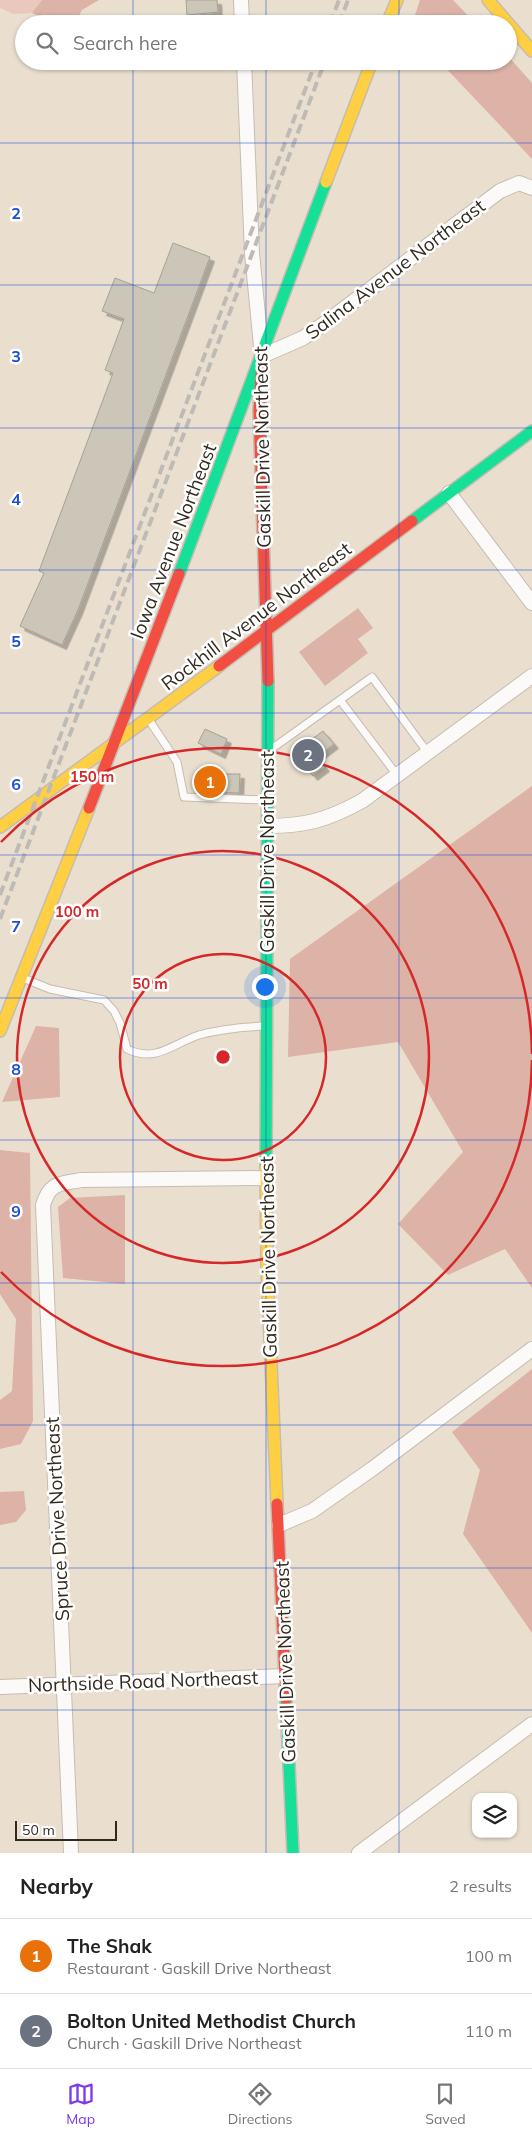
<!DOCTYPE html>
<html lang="en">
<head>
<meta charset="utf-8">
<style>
	body { margin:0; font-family:Mulish,sans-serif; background:#f6f6f6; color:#222 }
	.controls { position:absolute; right:15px; bottom:15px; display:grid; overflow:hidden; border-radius:10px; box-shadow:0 1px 4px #0004 }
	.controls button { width:45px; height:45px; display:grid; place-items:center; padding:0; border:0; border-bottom:1px solid #e0e0e0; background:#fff; color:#222; font:25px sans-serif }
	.scale { position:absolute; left:15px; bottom:12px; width:102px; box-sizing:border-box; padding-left:5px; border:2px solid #322a1f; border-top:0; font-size:14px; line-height:18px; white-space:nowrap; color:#322a1f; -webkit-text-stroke:4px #fff; paint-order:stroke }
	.you { position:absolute; left:264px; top:986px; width:18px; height:18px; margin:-12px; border:4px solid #fff; border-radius:50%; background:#1a73e8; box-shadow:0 0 0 8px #1a73e833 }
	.badge { display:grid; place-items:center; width:32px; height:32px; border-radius:50%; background:#7c3aed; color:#fff; font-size:16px; font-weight:700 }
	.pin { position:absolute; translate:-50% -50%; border:2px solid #fff; box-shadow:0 1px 5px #0006 }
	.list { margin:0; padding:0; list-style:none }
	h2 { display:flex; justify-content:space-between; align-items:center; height:65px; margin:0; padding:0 20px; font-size:21px }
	h2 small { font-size:16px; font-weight:400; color:#767676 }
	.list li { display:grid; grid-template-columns:32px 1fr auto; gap:15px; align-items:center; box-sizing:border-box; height:75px; padding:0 20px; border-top:1px solid #e0e0e0 }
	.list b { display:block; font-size:19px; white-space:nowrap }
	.list p { margin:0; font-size:16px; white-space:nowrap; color:#767676 }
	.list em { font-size:16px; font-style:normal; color:#767676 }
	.icon { flex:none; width:28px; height:28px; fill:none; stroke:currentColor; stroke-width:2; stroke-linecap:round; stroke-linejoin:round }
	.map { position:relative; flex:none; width:532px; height:1853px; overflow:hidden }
	.search { position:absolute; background:#fff; box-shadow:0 1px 4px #0004; left:15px; right:15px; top:15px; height:55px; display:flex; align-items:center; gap:12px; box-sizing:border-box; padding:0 18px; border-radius:28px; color:#767676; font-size:19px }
	.sheet { height:215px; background:#fff }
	nav { display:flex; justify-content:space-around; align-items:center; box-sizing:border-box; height:70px; border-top:1px solid #e0e0e0; background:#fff; font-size:14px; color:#767676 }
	nav a { display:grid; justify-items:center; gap:2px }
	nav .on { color:#7c3aed }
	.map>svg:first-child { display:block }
	.green { fill:#ebc8bd }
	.forest { fill:#dcb3a6 }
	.building { fill:#ccc6b9; stroke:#a6a194; filter:url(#shadow) }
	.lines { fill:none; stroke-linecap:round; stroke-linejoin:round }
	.lane-casing { stroke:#c5bdb1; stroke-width:9 }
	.street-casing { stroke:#c5bdb1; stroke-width:16 }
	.fast-casing { stroke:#c5bdb1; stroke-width:14 }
	.slow-casing { stroke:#c5bdb1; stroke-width:14 }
	.jam-casing { stroke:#c5bdb1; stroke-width:14 }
	.lane { stroke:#fcfaf8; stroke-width:7 }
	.street { stroke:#fcfaf8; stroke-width:14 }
	.fast { stroke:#16e098; stroke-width:11 }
	.slow { stroke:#ffcf43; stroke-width:11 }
	.jam { stroke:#f24e42; stroke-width:11 }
	.rail { stroke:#bebab6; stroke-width:4; stroke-dasharray:10 5; stroke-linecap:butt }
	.grid { fill:none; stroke:#1d4ed8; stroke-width:1; stroke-opacity:0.55 }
	.ring { fill:none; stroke:#d62828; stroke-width:2.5 }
	.labels { text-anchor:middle; stroke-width:5; stroke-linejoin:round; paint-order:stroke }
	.street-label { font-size:19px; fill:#322a1f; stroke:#fff }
	.grid-label { font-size:16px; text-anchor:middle; font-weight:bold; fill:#1d4ed8; stroke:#fff; stroke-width:5; stroke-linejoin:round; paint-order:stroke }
	.centre { fill:#d62828; stroke:#fff; stroke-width:2.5 }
	.ring-label { font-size:15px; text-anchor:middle; font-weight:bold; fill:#d62828; stroke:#fff; stroke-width:5; stroke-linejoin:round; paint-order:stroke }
</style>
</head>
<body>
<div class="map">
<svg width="532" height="1853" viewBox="0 0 532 1853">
	<defs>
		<filter id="shadow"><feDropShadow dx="4.5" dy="4.5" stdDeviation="0" flood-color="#0004"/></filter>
	</defs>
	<rect width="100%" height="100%" fill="#eadfcf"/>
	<path class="green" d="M0,0H42L32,13L13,14L0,8Z"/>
	<path class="forest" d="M42,0H99L82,10L75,24H56L32,13Z
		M420,0H453L476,24H412Z
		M508,56L532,83V159L439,61H508Z
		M358,608L373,628L358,639L368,653L325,686L299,652Z
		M532,786V1288L505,1249L448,1275L398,1224L463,1152L398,1042L288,1057L290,959Z
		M36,1026L59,1028L60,1097L2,1102Z
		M0,1150L30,1153L33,1421L21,1444L0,1449V1400L12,1391L16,1319L0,1294Z
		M125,1195V1284L63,1278L58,1207L70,1198Z
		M532,1369V1633L463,1534L480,1470L452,1432Z
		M24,1491L26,1510L16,1522L0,1525V1492Z"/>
	<path class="building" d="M186,0H217L218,12L187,15Z
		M173,243L210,257L78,610L62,645L20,626L44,573L39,571L113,373L105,370L124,319L102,311L115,278L154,293Z
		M205,729L227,739L221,754L198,743Z
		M323,731L334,744L317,757L325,767L313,776L295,752Z
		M204,774H240L239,793L204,792Z"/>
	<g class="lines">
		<g class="lane-casing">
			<path id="lane" d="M340,700L397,775
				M149,720L177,762L184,797L266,800
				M270,750L372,677L428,753
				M23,978L50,989L104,1000L114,1011L120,1023L127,1049C156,1063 172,1044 199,1035C221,1029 243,1027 265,1026"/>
		</g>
		<g class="street-casing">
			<path id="street" d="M241,0L242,24
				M244,61L252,253L262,356L303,338L321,326L500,191L519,183L532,188
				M449,493L532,603
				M267,826C306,826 327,820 362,801L532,676
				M279,1525L312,1511L372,1469L532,1349
				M0,1687L286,1676
				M71,1853L43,1205C50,1182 60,1184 81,1180L266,1178
				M359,1853L532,1724"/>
		</g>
		<g class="fast-casing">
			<path id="fast" d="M412,521L532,431
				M179,574L326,182
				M266,1166L268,681
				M286,1699L293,1853"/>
		</g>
		<g class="slow-casing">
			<path id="slow" d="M488,0L532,51
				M387,24L397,0
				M326,182L372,61
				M0,827L219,666
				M0,1031L89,808
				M266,1166L267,1268L277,1504"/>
		</g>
		<g class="jam-casing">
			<path id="jam" d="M262,356L259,411L268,681
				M219,666L412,521
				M89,808L179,574
				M277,1504L286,1699"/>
		</g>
		<use href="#lane" class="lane"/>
		<use href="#street" class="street"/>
		<use href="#fast" class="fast"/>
		<use href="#slow" class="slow"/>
		<use href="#jam" class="jam"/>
		<path class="rail" d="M330,24L339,0
			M339,24L348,0
			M0,895L316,61
			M0,919L325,61"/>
	</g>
	<path class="grid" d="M133,0V24M266,0V24M399,0V24M133,61V1853M266,61V1853M399,61V1853M0,143H532M0,285H532M0,428H532M0,570H532M0,713H532M0,855H532M0,998H532M0,1140H532M0,1283H532M0,1425H532M0,1568H532M0,1710H532"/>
	<g class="ring">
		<circle cx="223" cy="1057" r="103"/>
		<circle cx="223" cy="1057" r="206"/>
		<path d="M532 1060A309 309 0 0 1 1 1272M1 842A309 309 0 0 1 532 1054"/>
	</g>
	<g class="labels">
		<g class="street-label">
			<text transform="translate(395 269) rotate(-37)" y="7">Salina Avenue Northeast</text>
			<text transform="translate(262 447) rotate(-91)" y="7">Gaskill Drive Northeast</text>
			<text transform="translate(173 541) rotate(-69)" y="7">Iowa Avenue Northeast</text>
			<text transform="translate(256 616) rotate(-37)" y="7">Rockhill Avenue Northeast</text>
			<text transform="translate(267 852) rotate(-90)" y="7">Gaskill Drive Northeast</text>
			<text transform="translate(268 1257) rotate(-91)" y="7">Gaskill Drive Northeast</text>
			<text transform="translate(57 1519) rotate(-93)" y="7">Spruce Drive Northeast</text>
			<text transform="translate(285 1662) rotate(-92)" y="7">Gaskill Drive Northeast</text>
			<text transform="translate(143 1681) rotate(-2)" y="7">Northside Road Northeast</text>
		</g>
	</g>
	<g class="grid-label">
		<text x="16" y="219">2</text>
		<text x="16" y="362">3</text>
		<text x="16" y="505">4</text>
		<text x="16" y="647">5</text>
		<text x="16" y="790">6</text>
		<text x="16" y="932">7</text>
		<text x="16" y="1075">8</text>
		<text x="16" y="1217">9</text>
	</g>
	<circle cx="223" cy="1057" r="8" class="centre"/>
	<g class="ring-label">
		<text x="92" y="782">150 m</text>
		<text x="77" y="917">100 m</text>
		<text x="150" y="989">50 m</text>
	</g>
</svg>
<div class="controls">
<button><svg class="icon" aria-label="layers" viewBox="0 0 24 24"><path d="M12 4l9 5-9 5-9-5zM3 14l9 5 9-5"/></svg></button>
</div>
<div class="scale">50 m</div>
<div class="you"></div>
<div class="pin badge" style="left:210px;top:782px;background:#e8710a">1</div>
<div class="pin badge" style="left:308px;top:755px;background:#6b7280">2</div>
<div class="search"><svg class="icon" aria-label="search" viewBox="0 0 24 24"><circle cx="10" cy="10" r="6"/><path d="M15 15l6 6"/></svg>Search here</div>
</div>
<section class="sheet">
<h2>Nearby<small>2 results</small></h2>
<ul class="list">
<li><span class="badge" style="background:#e8710a">1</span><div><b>The Shak</b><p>Restaurant · Gaskill Drive Northeast</p></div><em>100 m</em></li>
<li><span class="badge" style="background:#6b7280">2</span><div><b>Bolton United Methodist Church</b><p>Church · Gaskill Drive Northeast</p></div><em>110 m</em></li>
</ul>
</section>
<nav>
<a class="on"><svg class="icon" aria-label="map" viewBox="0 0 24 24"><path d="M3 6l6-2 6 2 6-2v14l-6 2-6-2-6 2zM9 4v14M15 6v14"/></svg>Map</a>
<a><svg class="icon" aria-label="directions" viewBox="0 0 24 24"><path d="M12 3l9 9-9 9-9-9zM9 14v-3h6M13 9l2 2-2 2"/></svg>Directions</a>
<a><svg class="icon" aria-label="saved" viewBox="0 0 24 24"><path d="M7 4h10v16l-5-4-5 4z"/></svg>Saved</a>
</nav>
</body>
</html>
